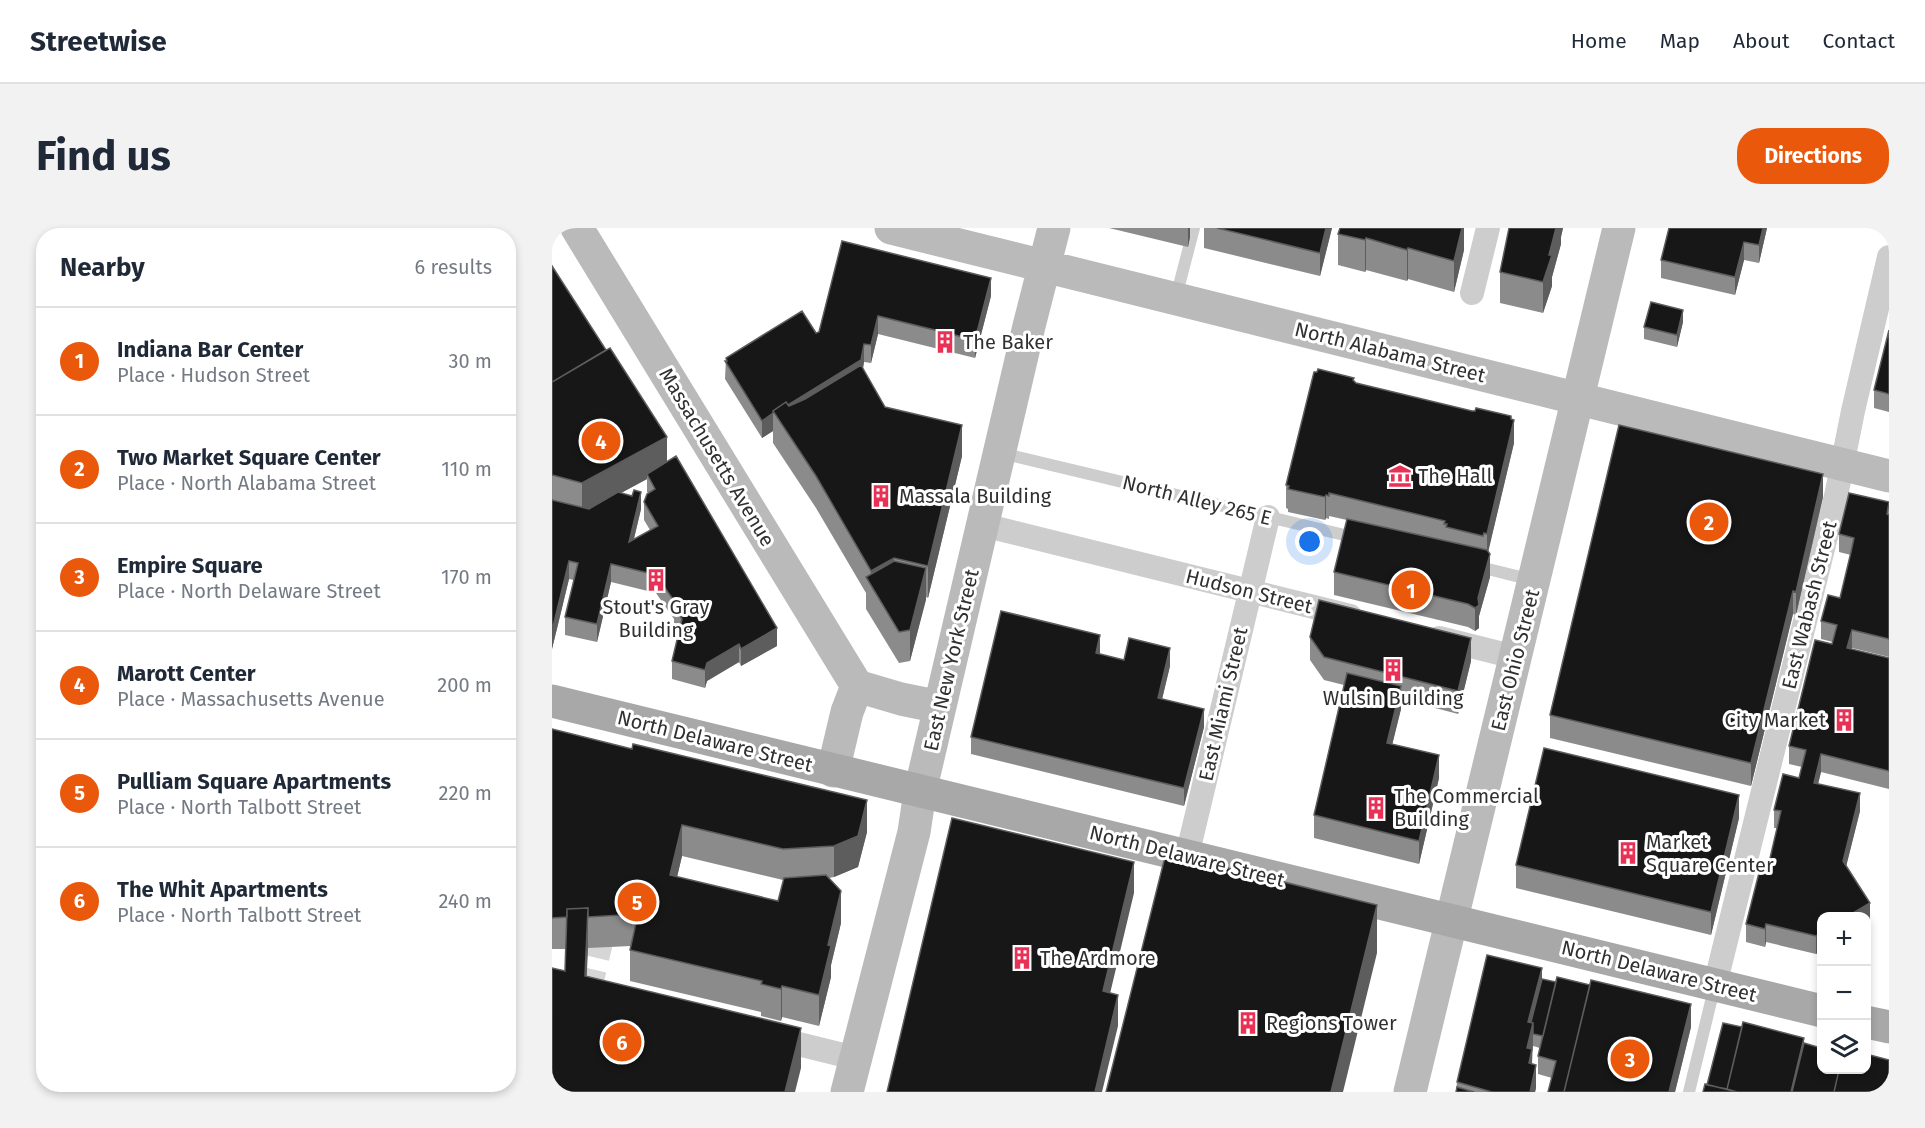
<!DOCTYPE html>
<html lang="en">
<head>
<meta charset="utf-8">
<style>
	body { margin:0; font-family:"Fira Sans",sans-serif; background:#f2f2f3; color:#1f2937 }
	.controls { position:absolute; right:18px; bottom:18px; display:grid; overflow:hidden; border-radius:12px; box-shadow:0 3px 9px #0003 }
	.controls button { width:54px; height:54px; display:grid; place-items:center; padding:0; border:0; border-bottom:2px solid #e0e1e3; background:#fff; color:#1f2937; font:30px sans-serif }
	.you { position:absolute; left:758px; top:314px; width:21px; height:21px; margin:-15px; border:4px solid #fff; border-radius:50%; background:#1a73e8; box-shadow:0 0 0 9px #1a73e833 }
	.badge { display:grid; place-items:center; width:39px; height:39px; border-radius:50%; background:#ea580c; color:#fff; font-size:20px; font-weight:700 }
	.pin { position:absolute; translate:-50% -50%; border:3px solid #fff; box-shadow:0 2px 6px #0006 }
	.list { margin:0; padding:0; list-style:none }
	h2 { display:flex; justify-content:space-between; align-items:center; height:78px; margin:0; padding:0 24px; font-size:26px }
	h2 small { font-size:20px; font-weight:400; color:#747a83 }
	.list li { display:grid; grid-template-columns:39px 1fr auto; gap:18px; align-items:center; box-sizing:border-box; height:108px; padding:0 24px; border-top:2px solid #e0e1e3 }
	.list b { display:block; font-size:22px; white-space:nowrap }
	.list p { margin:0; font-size:20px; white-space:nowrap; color:#747a83 }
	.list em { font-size:20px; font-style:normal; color:#747a83 }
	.icon { flex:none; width:33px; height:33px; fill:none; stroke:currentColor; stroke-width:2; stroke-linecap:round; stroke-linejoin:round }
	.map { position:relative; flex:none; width:1337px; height:864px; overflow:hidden; border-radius:24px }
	header { display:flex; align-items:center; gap:36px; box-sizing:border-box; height:84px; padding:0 30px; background:#fff; border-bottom:2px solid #e0e1e3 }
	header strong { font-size:28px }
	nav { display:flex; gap:33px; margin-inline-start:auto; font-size:21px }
	.intro { display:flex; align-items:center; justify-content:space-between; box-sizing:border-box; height:144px; padding:0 36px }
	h1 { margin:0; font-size:42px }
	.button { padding:15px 27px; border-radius:24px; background:#ea580c; color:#fff; font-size:21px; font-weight:700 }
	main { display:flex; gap:36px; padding:0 36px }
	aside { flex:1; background:#fff; border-radius:24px; box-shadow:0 3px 9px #0003 }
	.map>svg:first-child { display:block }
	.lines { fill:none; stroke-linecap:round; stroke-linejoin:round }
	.street-tunnel { stroke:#d6d6d6; stroke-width:24; stroke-dasharray:24 12; stroke-linecap:butt }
	.lane { stroke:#cdcdcd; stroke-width:12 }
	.street { stroke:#cdcdcd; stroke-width:24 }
	.secondary { stroke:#bababa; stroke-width:33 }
	.primary { stroke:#a8a8a8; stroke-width:33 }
	.wall { fill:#8b8b8b; fill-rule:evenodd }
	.shaded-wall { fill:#5d5d5d }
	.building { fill:#171717; stroke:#5d5d5d; stroke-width:1.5 }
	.labels { text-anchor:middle; stroke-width:6; stroke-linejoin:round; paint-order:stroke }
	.poi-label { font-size:20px; fill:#303030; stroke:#fff; text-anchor:start }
	.street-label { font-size:20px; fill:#303030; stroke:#fff }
</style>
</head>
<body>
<header>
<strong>Streetwise</strong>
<nav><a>Home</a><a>Map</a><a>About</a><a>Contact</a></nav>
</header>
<div class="intro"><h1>Find us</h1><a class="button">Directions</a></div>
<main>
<aside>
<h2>Nearby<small>6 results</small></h2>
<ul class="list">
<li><span class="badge">1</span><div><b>Indiana Bar Center</b><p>Place · Hudson Street</p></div><em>30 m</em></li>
<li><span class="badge">2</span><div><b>Two Market Square Center</b><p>Place · North Alabama Street</p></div><em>110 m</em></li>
<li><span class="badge">3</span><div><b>Empire Square</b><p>Place · North Delaware Street</p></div><em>170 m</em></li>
<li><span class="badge">4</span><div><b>Marott Center</b><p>Place · Massachusetts Avenue</p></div><em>200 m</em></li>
<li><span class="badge">5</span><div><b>Pulliam Square Apartments</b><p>Place · North Talbott Street</p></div><em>220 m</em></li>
<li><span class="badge">6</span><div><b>The Whit Apartments</b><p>Place · North Talbott Street</p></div><em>240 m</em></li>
</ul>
</aside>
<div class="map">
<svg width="1337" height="864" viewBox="0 0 1337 864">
	<rect width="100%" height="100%" fill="#fff"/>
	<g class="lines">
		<path class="street-tunnel" d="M37,765L55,689"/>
		<path class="lane" d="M624,69L642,0
			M449,225L805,310
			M924,338L980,352
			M1137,864L1163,757"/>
		<path class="street" d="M920,65L936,0
			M431,297L798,388
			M887,410L963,429
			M635,628L716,289
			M1163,757L1284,268L1301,183L1337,29
			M218,809L303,830"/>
		<path class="secondary" d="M25,0L305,458L349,471L388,479
			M339,0L1337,248
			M281,543L295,484L305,458
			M295,864L362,604L368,564L477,98L502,0
			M858,864L1067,0"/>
		<path class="primary" d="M0,473L1270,783
			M1314,794L1337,799"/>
	</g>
	<path class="wall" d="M557,0H638V9L636,19Z
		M652,0H780L768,48L652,20Z
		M912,0V22L902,64L856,51L855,53L814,42L813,44L786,37V6Z
		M957,0H1011L1009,9V16L1000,49V58L991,85L948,75V44Z
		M1117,0H1215L1207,35L1192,32L1183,67L1109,50V32Z
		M290,13L439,68L423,130L326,106L319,135L312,134L311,141L333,179L410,228L376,370L374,369L358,433L347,435L314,381V365L264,280L221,215V203L210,210L173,151L174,130L267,104Z
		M0,38L115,234L225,418L189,438L187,434L155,453L153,460L120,451V433L127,404L122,397V391L104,365L59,354L45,414L13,407V389L22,352L17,351L0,421ZM95,251V264L96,265L92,274V292L98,302L82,311L89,281L69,265Z
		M1131,94L1125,119L1092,111V99Z
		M1337,102V184L1322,180V162Z
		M802,153L804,155L920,183L959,191L962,215L936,323L938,349L927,388V400L923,403L916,399L782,367V344L795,292L777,288V291L774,290L773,292L736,284V281L734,280V257Z
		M1271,269L1244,387L1241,386L1199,558L998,510V487Z
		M1337,274V429L1300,420L1299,421L1337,430V561L1269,544L1266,556L1308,583L1294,638L1318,693L1269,688V722L1264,726L1214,714L1213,719L1194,714V696L1216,639L1225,600H1222V582L1247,550L1250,539L1237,536V518L1281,414L1269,411V393L1288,370L1299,327L1287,324V306Z
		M758,409L919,433L906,486L849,471V481L840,516L887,550L867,636L762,610V587L792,457L772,452L758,432Z
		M548,426L572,432L618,438L610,471L652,499L632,578L419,526V509Z
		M0,501L315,604L306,639L282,649L277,650L289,695L279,737V749L267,798L230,789L229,793L209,788V784L78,753V722L79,718L36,720L34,749L249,840L13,743L14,721H0ZM130,628L231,652L226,673L125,649Z
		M1187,590L1159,707L964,660V637Z
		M990,751L1139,799L1123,864H996L1000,850L986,846V828L988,820L981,818L980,836L984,860L983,864H904L905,854Z"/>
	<path class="shaded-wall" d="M636,0H638V9L636,19Z
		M774,0H780L768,48V25Z
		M910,0H912V22L902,64V33Z
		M1004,0H1011L1009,9V16L1000,49V58L991,85V54Z
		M1211,0H1215L1207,35V17Z
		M814,10V42L813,44V12Z
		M1192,14V32L1183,67V49Z
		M856,20V51L855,53V22Z
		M439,50V68L423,130V112Z
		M1131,82V94L1125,119V107Z
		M326,88V106L319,135V117Z
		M312,116V134L309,150L222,185Z
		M221,185V203L210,210V193Z
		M962,192V215L935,329V306Z
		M410,197V228L376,370V338Z
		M115,209V240L95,246V251L30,286V255Z
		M1271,246V269L1244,387V364Z
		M89,264V281L77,331V314Z
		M774,267V290L773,292V269Z
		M938,326V349L927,388V400L923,403V380Z
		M342,330V361L319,359V343Z
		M17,333V351L0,421V403Z
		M59,336V354L45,414V396Z
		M374,340V372L358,433V402Z
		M1241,363V386L1199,558V535Z
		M225,400V418L189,438V421Z
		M1300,402V420L1295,438V420Z
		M548,407V425L544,443V425Z
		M919,410V433L906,486V463Z
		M187,416V434L155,453L153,460V442L155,435Z
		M618,420V438L606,488V470Z
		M849,458V481L835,538V515Z
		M652,481V499L632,578V560Z
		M1269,526V544L1262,572V555Z
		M887,527V550L867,636V613Z
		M1308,565V583L1291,651V633Z
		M1187,567V590L1159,707V684Z
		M315,572V604L306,639L282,649V618Z
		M130,597V628L118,679V647Z
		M582,634V665L551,795V763Z
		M289,663V695L279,737V749L267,798V767L276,717Z
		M1318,675V693L1314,695V688H1296Z
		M825,677V725L791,864H779Z
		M36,680V720L33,788V748Z
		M1214,696V714L1213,719V701Z
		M1269,704V722L1264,726V708Z
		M990,740V763L981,800V818L975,843L976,794Z
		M230,758V789L229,793V761Z
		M566,767V798L550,864H543Z
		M1139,776V799L1123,864H1117Z
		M249,800V840L243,864H233Z
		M1252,810V828L1243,864H1239Z
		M980,821V844L977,835Z
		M984,837V860L983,864H978Z"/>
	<path class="building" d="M665,0H774L768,25Z
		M788,0H910L902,33L856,20L855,22L814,10L813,12L786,6Z
		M957,0H1004L997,27H1000L991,54L948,44Z
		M1117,0H1211L1207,17L1192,14L1183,49L1109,32Z
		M290,13L439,50L423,112L326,88L319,117L312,116L309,132L236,177L234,174L221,183V185L210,193L173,133H175L174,130L250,83L264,105L267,104Z
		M0,38L54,122L0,154Z
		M1099,74L1131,82L1125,107L1092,99Z
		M1337,102V166L1322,162Z
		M58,120L115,209L30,255L0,247V154Z
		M309,137L333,179L410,197L376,338L342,330L319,343L264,248L221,183L234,174L237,178L253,171Z
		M766,141L802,150L801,152L804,155L920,183H923L924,180L959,188V191L962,192L935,306L932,305L931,308L894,299L895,296H892L893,293L777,265V268L774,267L773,269L736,261L737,258L734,257L762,144H765Z
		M1067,197L1271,246L1244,364L1241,363L1199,535L998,487Z
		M124,228L225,400L189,421L187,416L155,435L153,442L120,433L130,391L122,379L125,377L104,347L59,336L45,396L13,389L26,335L17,333L0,403V272L37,281L66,264L80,268L82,262L89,264L77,314L106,298L92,274L95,266L103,261L95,246Z
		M1297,265L1337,274L1335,286L1337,287V411L1300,402L1295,420L1337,430V543L1269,526L1262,555L1308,565L1291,633L1318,675L1296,688H1269V704L1264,708L1214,696L1213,701L1194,696L1209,637L1216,639L1229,583L1222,582L1231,546L1247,550L1254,522L1237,518L1263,412L1280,416L1285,397L1269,393L1276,367L1288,370L1299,324L1302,310L1287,306Z
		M795,291L935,322L938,326L926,370L927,377L923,380L916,376L782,344Z
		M342,333L374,340L358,402L347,404L314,349Z
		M767,372L919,410L906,463L772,429L758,409Z
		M449,383L548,407L544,425L572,432L577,410L618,420L606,470L652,481L632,560L419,509Z
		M795,445L849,458L835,515L887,527L867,613L762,587Z
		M0,501L80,521L81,516L315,572L306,608L282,618L231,621L130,597L118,647L226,673L232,650L274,647L289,663L276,717L279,718L267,767L230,758L229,761L209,756L210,753L78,722L86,686L36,689V680L15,681V689L0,690Z
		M992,520L1187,567L1159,684L964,637Z
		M400,590L582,634L551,763L566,767L543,864H335Z
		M614,625L825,677L779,864H554Z
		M36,680L33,748L249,800L233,864H0V740L13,743L15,681Z
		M935,727L990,740L976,794L981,795L975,820L980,821L977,835L984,837L978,864H940L905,854Z
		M1005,749L1038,757L1012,864H996L1004,833L986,828Z
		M990,751L1004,754L991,808L981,806V795L979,794Z
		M1039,752L1139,776L1117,864H1012Z
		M1191,794L1252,810L1239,864H1185L1175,861Z
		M1171,795L1190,799L1175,861L1155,857Z
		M1252,815L1269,820V842H1287L1282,864H1240Z
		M1314,826L1337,832V864H1282L1287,842H1314Z
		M1153,856L1185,864H1151Z
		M905,859L922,864H904Z"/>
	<defs>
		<g id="building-bare" transform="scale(1.8)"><path d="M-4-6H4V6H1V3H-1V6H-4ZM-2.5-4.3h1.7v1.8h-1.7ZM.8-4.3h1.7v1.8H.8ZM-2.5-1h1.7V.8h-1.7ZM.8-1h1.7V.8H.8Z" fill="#e93055" stroke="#fff" stroke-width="2.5" paint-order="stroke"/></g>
		<g id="museum-bare" transform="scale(1.8)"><path d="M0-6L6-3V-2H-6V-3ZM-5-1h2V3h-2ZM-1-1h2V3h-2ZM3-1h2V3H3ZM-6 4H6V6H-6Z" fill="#e93055" stroke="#fff" stroke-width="2.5" paint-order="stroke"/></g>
	</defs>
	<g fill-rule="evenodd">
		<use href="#building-bare" x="393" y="114"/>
		<use href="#museum-bare" x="848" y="248"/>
		<use href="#building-bare" x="329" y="268"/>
		<use href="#building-bare" x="104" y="352"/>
		<use href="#building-bare" x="841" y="442"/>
		<use href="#building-bare" x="1292" y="492"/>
		<use href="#building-bare" x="824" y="580"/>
		<use href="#building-bare" x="1076" y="625"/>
		<use href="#building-bare" x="470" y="730"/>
		<use href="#building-bare" x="696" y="795"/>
	</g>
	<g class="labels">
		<g class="poi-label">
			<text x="411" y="121">The Baker</text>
			<text x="866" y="255">The Hall</text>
			<text x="347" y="275">Massala Building</text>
			<text x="104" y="386" text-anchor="middle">Stout's Gray<tspan x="104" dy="23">Building</tspan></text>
			<text x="841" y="477" text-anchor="middle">Wulsin Building</text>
			<text x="1274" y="499" text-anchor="end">City Market</text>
			<text x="842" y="575">The Commercial<tspan x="842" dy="23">Building</tspan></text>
			<text x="1094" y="621">Market<tspan x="1094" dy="23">Square Center</tspan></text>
			<text x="488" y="737">The Ardmore</text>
			<text x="714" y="802">Regions Tower</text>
		</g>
		<g class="street-label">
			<text transform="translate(838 124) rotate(14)" y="7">North Alabama Street</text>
			<text transform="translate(165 229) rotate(59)" y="7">Massachusetts Avenue</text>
			<text transform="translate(645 272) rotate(14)" y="7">North Alley 265 E</text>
			<text transform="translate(697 363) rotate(14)" y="7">Hudson Street</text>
			<text transform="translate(1257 377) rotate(-76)" y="7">East Wabash Street</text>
			<text transform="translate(399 432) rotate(-77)" y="7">East New York Street</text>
			<text transform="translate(963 432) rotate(-76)" y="7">East Ohio Street</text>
			<text transform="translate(671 476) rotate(-77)" y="7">East Miami Street</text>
			<text transform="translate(163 513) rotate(14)" y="7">North Delaware Street</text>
			<text transform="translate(635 628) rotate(14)" y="7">North Delaware Street</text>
			<text transform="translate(1107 743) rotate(14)" y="7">North Delaware Street</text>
		</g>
	</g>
</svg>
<div class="controls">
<button>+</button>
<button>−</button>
<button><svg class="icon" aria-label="layers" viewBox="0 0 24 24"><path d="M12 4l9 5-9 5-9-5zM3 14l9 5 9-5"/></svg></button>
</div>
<div class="you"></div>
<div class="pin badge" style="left:859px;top:362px">1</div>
<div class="pin badge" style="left:1157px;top:294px">2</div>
<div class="pin badge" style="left:1078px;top:831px">3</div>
<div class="pin badge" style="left:49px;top:213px">4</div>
<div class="pin badge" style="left:85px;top:674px">5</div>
<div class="pin badge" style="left:70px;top:814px">6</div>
</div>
</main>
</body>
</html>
